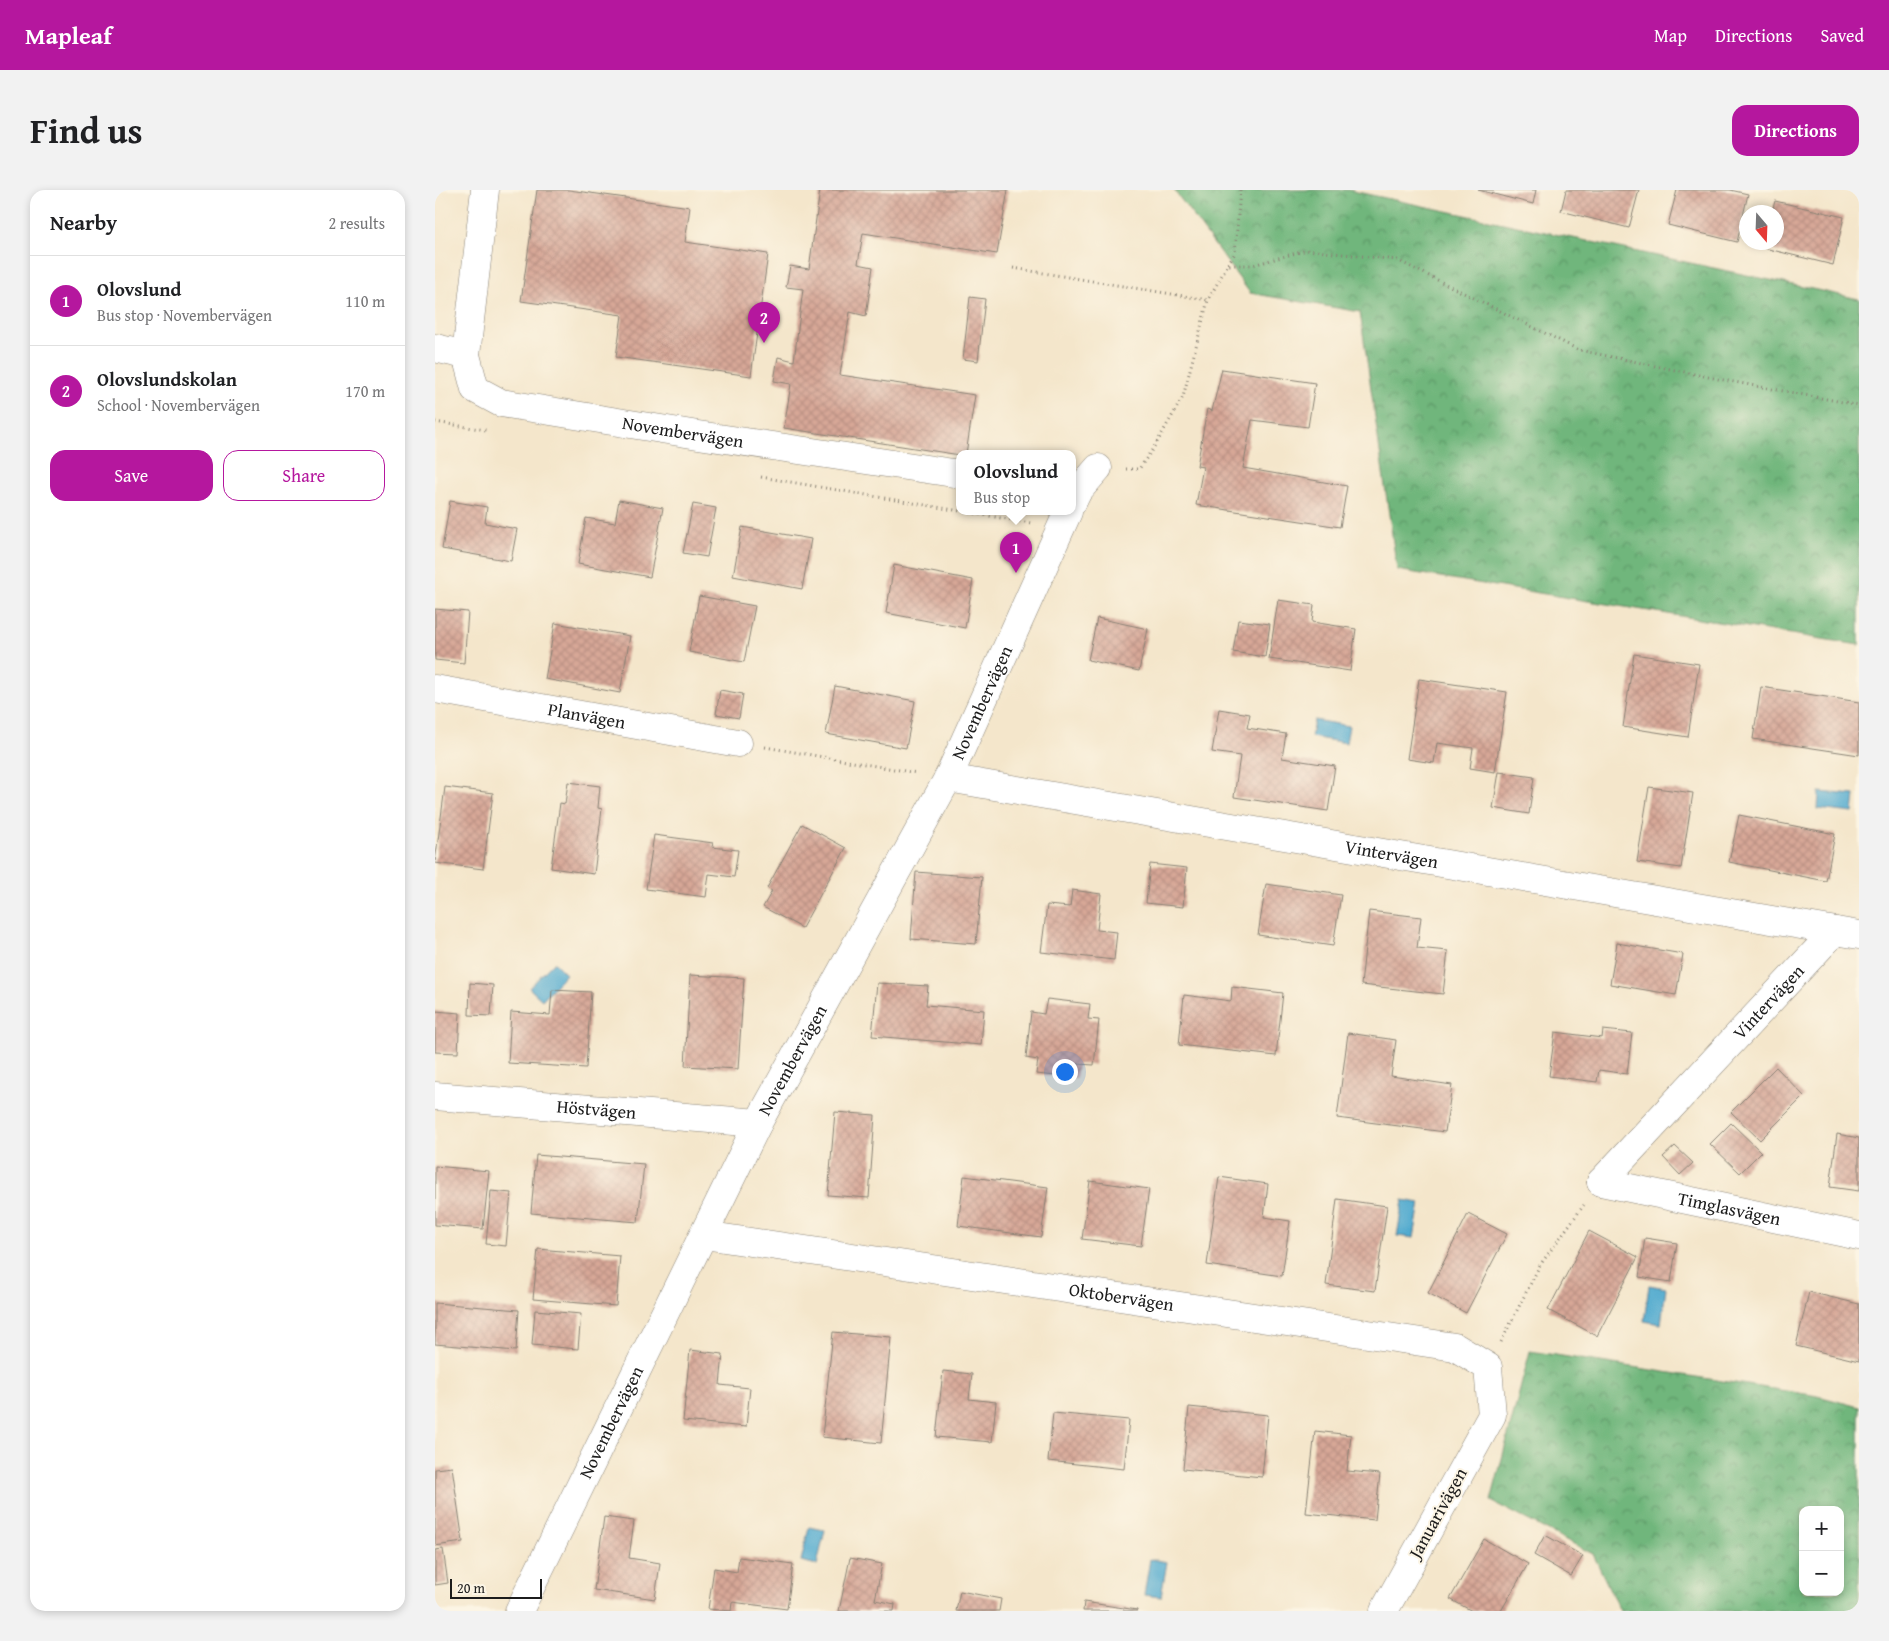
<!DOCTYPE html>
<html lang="en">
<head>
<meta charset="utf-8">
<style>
	body { margin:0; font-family:"Gentium Book Plus",serif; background:#f2f2f2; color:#202124 }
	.controls { position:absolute; right:15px; bottom:15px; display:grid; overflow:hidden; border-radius:10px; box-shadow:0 2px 8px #0003 }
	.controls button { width:45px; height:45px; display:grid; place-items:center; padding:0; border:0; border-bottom:1px solid #e0e0e0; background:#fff; color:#202124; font:25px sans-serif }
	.compass { position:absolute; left:1304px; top:15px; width:45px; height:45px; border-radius:50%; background:#fff; box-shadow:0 2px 8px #0003; rotate:161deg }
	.scale { position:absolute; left:15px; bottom:12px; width:92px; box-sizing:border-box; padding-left:5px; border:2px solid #1c1c1c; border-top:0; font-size:14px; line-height:18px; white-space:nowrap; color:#1c1c1c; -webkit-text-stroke:4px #fcf5e5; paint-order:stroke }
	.you { position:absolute; left:629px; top:881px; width:18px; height:18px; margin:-12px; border:4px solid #fff; border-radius:50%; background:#1a73e8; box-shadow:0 0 0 8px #1a73e833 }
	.badge { display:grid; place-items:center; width:32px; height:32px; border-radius:50%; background:#b5179e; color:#fff; font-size:16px; font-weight:700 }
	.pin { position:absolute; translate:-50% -41px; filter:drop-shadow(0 1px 2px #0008) }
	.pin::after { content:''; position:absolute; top:26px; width:18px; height:15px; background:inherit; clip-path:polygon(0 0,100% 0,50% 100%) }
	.popup { position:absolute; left:521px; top:260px; width:120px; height:65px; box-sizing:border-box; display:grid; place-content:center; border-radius:10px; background:#fff; filter:drop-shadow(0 1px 4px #0005); font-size:16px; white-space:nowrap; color:#757577 }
	.popup b { font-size:19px; color:#202124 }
	.popup::after { content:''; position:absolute; left:50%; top:100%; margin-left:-10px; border:10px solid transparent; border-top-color:#fff }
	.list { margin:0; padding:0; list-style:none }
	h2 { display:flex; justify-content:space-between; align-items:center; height:65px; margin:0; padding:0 20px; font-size:21px }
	h2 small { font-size:16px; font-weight:400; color:#757577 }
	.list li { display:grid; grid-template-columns:32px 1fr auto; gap:15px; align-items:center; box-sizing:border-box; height:90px; padding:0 20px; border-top:1px solid #e0e0e0 }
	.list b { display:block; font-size:19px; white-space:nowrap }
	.list p { margin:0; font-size:16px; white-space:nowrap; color:#757577 }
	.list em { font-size:16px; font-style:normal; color:#757577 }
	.actions { display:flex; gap:10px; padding:15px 20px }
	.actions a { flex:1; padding:11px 0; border:1px solid #b5179e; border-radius:15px; text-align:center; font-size:18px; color:#b5179e }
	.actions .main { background:#b5179e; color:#fff }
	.map { position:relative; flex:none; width:1424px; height:1421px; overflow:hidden; border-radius:15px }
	header { display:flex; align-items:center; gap:30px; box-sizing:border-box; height:70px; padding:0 25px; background:#b5179e; color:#fff }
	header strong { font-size:24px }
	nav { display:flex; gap:28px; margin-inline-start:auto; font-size:18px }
	.intro { display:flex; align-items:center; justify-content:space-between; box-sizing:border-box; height:120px; padding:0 30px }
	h1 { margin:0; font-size:35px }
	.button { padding:12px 22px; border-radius:15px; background:#b5179e; color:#fff; font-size:18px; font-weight:700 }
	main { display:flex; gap:30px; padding:0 30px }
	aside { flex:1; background:#fff; border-radius:15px; box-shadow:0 2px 8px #0003 }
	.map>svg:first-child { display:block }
	.forest { fill:url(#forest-crowns); stroke:#46694c; fill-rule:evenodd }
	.water { fill:#51aacf; stroke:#366376 }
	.building { fill:url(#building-cross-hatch) }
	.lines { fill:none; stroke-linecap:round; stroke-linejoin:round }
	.minor-casing { stroke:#888174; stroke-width:29 }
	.path { stroke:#888174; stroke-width:3; stroke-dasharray:1 4; stroke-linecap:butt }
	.minor { stroke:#fff; stroke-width:28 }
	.labels { text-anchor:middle; stroke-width:4; stroke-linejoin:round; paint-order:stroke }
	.street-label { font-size:18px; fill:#1c1c1c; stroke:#fcf5e5 }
</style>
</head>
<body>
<header>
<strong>Mapleaf</strong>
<nav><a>Map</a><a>Directions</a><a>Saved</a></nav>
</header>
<div class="intro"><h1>Find us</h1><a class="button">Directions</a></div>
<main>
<aside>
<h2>Nearby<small>2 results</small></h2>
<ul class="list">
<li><span class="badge">1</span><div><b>Olovslund</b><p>Bus stop · Novembervägen</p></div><em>110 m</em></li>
<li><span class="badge">2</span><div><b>Olovslundskolan</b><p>School · Novembervägen</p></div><em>170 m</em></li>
</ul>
<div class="actions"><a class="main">Save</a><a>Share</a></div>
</aside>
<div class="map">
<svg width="1424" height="1421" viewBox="0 0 1424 1421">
	<defs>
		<pattern id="forest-crowns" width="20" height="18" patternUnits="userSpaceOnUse" patternTransform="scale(1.25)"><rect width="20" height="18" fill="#6fb67b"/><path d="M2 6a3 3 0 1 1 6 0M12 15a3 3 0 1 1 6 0" fill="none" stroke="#5a9364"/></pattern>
		<pattern id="building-cross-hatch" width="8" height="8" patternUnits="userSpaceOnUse" patternTransform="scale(1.25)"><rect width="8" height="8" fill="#d7a797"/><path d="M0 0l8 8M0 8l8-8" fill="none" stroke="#b88f82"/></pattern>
	</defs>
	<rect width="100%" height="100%" fill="#fcf5e5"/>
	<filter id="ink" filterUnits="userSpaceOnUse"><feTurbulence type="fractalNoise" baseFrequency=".02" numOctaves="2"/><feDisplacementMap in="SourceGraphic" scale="10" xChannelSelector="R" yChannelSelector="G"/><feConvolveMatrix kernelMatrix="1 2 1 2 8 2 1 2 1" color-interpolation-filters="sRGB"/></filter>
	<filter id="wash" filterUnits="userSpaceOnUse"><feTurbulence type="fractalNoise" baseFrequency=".0096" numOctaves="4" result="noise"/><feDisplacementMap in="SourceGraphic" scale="20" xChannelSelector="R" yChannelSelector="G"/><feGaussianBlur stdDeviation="1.12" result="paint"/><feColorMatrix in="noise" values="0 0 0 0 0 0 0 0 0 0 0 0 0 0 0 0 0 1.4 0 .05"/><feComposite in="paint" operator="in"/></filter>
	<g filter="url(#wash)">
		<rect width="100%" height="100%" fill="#f4e6cb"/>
		<path class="forest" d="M739,0H913L1424,109V455L962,380L925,122L815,103Z
			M1095,1161L1383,1206L1424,1217V1421H1185L1158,1364L1056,1311ZM1368,1320H1405V1402H1368Z"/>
		<path class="water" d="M879,530L914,536L911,553L876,547Z
			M1384,602L1420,605L1418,623L1383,619Z
			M119,772L131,784L107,810L94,798Z
			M968,1010L985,1013L979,1048L962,1046Z
			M1214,1095L1231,1098L1226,1134L1209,1131Z
			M374,1337L390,1340L382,1375L366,1371Z
			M715,1369L732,1372L726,1407L709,1405Z"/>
		<g id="blocks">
			<path class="building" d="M102,0H134L255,17L250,52L333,64L316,186L181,167L187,125L86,111Z
				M385,0H573L562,64L428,43L423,74L438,77L431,126L415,122L405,185L540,205L531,264L525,265L349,238L356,194L339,191L343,167L359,171L368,99L351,97L355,76L374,79Z
				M1043,0H1101L1098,14Z
				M1131,0H1204L1194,38L1126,21Z
				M1242,0H1295L1313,4L1302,52L1233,35Z
				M1340,11L1409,27L1398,75L1329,58L1330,52H1342V22H1337Z
				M535,107L550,109L543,171L528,169Z
				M787,179L880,193L873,237L817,230L808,278L912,296L905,337L761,315L768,277L762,276L772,219L777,221Z
				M184,310L228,318L215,387L143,374L151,328L180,333Z
				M15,311L52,317L50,333L82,339L76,371L7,359Z
				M258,314L281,318L272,367L248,363Z
				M307,337L376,349L367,399L298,386Z
				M459,375L538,390L530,438L451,423Z
				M264,406L320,416L309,472L254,462Z
				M843,410L879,415L877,432L921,439L915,481L834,469Z
				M0,419L33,422L29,473L0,470Z
				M662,428L713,439L704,481L653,470Z
				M803,430L835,434L830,467L798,462Z
				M120,433L195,446L185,503L110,489Z
				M1199,464L1264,474L1253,547L1188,537Z
				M984,489L1072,502L1060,582L1035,578L1038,558L1002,553L999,573L972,569Z
				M400,496L480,511L471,558L391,544Z
				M1326,497L1424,512V565L1318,549Z
				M285,500L308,504L304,528L281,524Z
				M784,519L815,524L812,538L851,544L847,568L900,576L893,621L799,607L805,566L777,562Z
				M1064,582L1099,587L1094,624L1058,618Z
				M133,592L165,596L163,618L167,619L159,684L116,678L125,613L130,614Z
				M10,597L58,603L48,679L0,673Z
				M1214,597L1258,603L1246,678L1202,672Z
				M1304,625L1400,644L1391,691L1294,672Z
				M367,634L411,658L367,738L328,717L337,701L332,698Z
				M219,645L278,653L277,657L303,660L299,687L274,684L271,707L211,699Z
				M715,674L752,678L748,717L711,713Z
				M481,682L547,687L541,754L476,749Z
				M831,694L906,705L898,756L823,745Z
				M637,700L666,704L662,740L682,742L679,770L606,762L612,715L635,717Z
				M934,721L986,727L982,758L1013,761L1008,804L926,795Z
				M1182,753L1248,764L1241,805L1175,794Z
				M255,785L309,788L303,879L250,876Z
				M35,793L58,795L56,826L34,825Z
				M442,793L493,796L491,815L549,820L546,855L437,846Z
				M797,797L848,803L841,866L744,855L749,805L796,811Z
				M117,800L156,802L151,878L73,873L76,822L115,825Z
				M612,809L655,814L653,829L664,830L659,875L643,874L641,888L601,884L603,870L591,868L596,822L609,824Z
				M0,821L25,823L23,863L0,862Z
				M1168,840L1197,843L1192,884L1164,880L1162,892L1114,886L1120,842L1167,848Z
				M913,843L961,850L956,886L1017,895L1010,942L902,928Z
				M1341,877L1369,906L1325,950L1296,922Z
				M400,922L440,925L434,1008L393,1005Z
				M1296,933L1326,962L1305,983L1275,954Z
				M1402,944L1424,948V1001L1395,997Z
				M1240,956L1258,973L1245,985L1228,967Z
				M101,965L209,974L203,1032L96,1023Z
				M0,976L54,981L48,1039L0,1035Z
				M529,986L613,997L606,1047L523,1036Z
				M784,987L833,994L829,1027L855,1031L847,1086L772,1075Z
				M655,991L714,999L706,1056L647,1049Z
				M56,1001L76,1003L71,1056L51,1054Z
				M902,1009L952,1016L940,1101L891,1095Z
				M1033,1024L1072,1044L1031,1123L993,1103Z
				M1154,1041L1203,1067L1162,1146L1113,1120Z
				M1210,1048L1242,1053L1236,1092L1204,1087Z
				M103,1059L185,1066L181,1116L98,1109Z
				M1374,1102L1424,1114V1171L1361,1156Z
				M0,1113L84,1120L81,1161L0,1154Z
				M100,1120L146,1124L143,1159L97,1155Z
				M398,1142L456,1147L446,1253L387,1247Z
				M255,1160L288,1164L285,1195L315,1198L311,1237L248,1231Z
				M508,1181L537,1184L534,1209L561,1212L557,1252L501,1247Z
				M754,1217L833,1225L827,1287L748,1279Z
				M618,1223L694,1230L689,1279L613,1271Z
				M880,1241L916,1245L912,1281L945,1284L940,1330L871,1323Z
				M17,1277L28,1352L0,1356V1279Z
				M169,1327L199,1331L194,1368L225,1373L220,1409L159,1400Z
				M1110,1345L1148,1366L1136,1386L1099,1365Z
				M1049,1349L1093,1374L1066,1421H1037L1015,1409Z
				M8,1359L13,1393L0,1395V1360Z
				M304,1367L358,1374L352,1419L297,1412L296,1421L273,1419L279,1378L302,1382Z
				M415,1368L447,1374L440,1410L460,1414L459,1421H404Z
				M525,1401L566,1409L564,1421H521Z
				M649,1412L702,1420V1421H648Z"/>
		</g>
	</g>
	<g filter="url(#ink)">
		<use href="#blocks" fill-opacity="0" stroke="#888174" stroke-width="1"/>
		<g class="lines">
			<g class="minor-casing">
				<g id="minor">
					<path id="s1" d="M50,0L31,165L40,199L66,213L263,245L525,284"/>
					<path d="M0,158L31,165"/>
					<path d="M637,313L643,301L663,278"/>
					<path id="s2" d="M0,499L303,553"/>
					<path id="s3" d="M513,588L1424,745"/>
					<path id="s4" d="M0,906L323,933"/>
					<path id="s5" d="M1166,992L1400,741"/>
					<path id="s6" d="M1166,992L1424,1046"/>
					<path id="s7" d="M269,1045L1020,1157L1053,1177L1057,1225L949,1421"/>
					<path id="s8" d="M84,1421L323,933L513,588L633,322"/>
				</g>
			</g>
			<path class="path" d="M805,0L800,63L792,75H818L872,60L962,70L1144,160L1283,189L1424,215
				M578,78L773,110
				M0,232L51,240
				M691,279H704L721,254L748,207L773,110L792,76
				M326,287L525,321
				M530,322L596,333
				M330,557L482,583
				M1066,1152L1105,1075L1149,1015"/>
			<use href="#minor" class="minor"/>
		</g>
	</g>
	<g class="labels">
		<g class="street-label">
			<text dy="6" stroke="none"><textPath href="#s1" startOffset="415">Novembervägen</textPath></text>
			<text dy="6" stroke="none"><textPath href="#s8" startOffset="1020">Novembervägen</textPath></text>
			<text dy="6" stroke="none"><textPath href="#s2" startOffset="154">Planvägen</textPath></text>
			<text dy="6" stroke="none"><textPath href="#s3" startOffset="450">Vintervägen</textPath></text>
			<text dy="6" stroke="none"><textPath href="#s5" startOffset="246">Vintervägen</textPath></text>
			<text dy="6" stroke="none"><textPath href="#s8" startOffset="615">Novembervägen</textPath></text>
			<text dy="6" stroke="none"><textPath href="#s4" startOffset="162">Höstvägen</textPath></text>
			<text dy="6" stroke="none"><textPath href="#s6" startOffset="131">Timglasvägen</textPath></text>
			<text dy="6" stroke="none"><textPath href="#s7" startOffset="422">Oktobervägen</textPath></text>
			<text dy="6" stroke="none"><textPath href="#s8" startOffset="210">Novembervägen</textPath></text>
			<text transform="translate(1003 1323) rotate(-61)" y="6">Januarivägen</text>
		</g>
	</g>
</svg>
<div class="controls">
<button>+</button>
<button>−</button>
</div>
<svg class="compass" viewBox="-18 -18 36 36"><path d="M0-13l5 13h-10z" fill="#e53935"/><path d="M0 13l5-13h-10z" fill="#757577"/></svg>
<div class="scale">20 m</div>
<div class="you"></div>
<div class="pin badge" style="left:581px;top:383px">1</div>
<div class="popup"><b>Olovslund</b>Bus stop</div>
<div class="pin badge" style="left:329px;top:153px">2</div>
</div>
</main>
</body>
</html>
